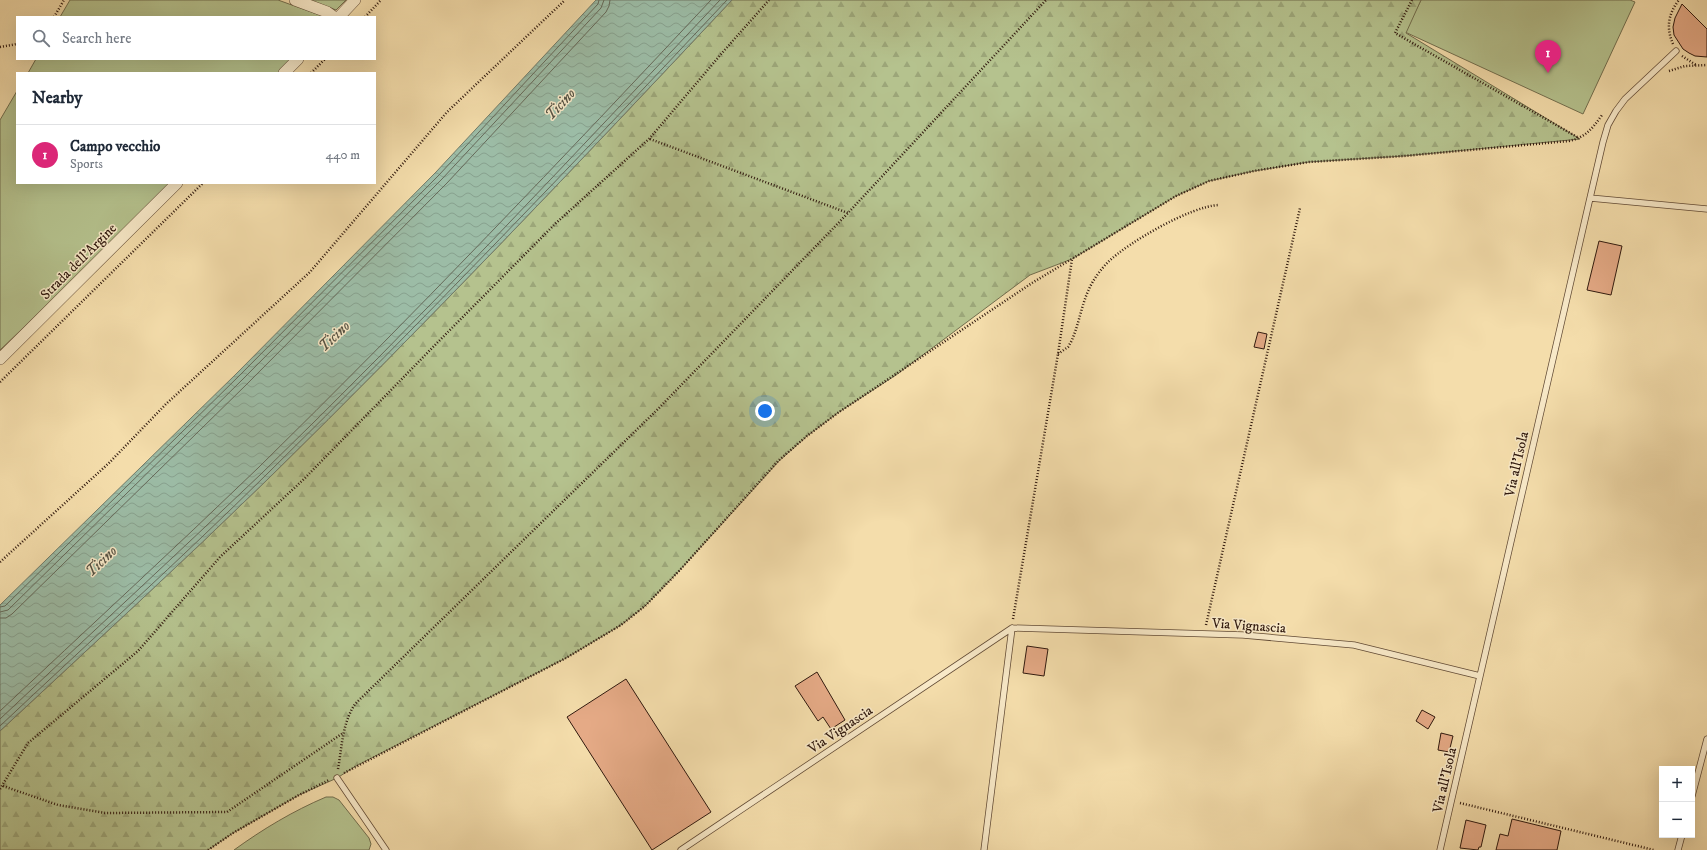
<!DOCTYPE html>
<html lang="en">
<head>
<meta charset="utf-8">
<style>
	body { margin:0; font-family:"IM FELL DW Pica",serif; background:#f6f6f7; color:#1f2937 }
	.controls { position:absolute; right:12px; bottom:12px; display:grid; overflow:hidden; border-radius:0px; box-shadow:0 4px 16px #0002 }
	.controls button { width:36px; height:36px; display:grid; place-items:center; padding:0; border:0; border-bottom:1px solid #e0e1e3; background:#fff; color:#1f2937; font:20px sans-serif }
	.you { position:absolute; left:765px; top:411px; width:14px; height:14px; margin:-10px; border:3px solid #fff; border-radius:50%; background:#1a73e8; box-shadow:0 0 0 6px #1a73e833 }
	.badge { display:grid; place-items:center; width:26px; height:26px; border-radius:50%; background:#db2777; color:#fff; font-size:13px; font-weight:700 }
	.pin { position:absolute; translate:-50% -33px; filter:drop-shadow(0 1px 2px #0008) }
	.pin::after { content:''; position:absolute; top:21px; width:14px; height:12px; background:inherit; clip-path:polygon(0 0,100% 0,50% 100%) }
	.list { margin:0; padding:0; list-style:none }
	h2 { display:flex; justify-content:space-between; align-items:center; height:52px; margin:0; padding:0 16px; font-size:17px }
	h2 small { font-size:13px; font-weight:400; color:#747a83 }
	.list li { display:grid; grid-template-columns:26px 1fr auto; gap:12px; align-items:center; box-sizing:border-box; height:60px; padding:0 16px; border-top:1px solid #e0e1e3 }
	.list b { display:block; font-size:15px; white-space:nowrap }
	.list p { margin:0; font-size:13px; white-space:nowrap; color:#747a83 }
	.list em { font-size:13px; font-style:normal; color:#747a83 }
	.icon { flex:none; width:22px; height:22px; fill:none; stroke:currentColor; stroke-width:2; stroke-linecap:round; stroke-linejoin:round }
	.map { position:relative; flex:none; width:1707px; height:850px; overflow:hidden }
	.search { position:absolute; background:#fff; box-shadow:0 4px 16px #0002; left:16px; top:16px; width:360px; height:44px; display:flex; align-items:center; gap:10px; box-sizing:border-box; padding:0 14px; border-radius:0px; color:#747a83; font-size:15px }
	.panel { position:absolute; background:#fff; box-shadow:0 4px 16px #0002; left:16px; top:72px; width:360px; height:112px; border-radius:0px }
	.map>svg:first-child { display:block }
	.grass { fill:#b5c28e; stroke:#726e4e }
	.forest { fill:url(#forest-firs); stroke:#726e4e }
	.water { fill:url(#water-waves); stroke:#717b69 }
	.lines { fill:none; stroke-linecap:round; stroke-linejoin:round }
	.shore { stroke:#666a5a; stroke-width:1 }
	.building { fill:#e5aa86; stroke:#30190e }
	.lane-casing { stroke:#614a35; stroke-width:7 }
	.street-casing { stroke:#614a35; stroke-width:12 }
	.path { stroke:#30190e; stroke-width:2.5; stroke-dasharray:1 2; stroke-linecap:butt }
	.lane { stroke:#f8e9c8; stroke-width:5.5 }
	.street { stroke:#f8e9c8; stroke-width:11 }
	.labels { text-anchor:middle; stroke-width:3; stroke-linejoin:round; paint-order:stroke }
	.street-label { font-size:14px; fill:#30190e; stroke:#f8e9c8 }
	.water-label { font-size:15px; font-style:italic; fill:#565243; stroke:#f8e9c8 }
</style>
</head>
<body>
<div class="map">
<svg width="1707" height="850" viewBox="0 0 1707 850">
	<defs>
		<pattern id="forest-firs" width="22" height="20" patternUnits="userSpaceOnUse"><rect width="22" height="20" fill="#b5c28e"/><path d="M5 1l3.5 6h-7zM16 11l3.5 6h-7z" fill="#9ca679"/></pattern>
		<pattern id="water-waves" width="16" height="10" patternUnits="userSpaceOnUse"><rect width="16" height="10" fill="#9cbca6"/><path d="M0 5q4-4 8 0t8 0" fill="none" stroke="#87a18e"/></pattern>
	</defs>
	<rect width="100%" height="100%" fill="#f4ddab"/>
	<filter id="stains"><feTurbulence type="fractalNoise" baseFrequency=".005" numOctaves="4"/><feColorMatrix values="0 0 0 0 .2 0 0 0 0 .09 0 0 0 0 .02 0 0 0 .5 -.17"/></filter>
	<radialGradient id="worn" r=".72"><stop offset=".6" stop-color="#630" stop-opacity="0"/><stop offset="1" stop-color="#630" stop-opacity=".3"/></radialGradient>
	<path class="grass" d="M70,0H278L325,17H60Z
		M309,0H346L336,10Z
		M1421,0H1630L1635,2L1583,114L1405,32Z
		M36,59H294L280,73H28Z
		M17,91V183H173L135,222L0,350V120Z
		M326,797H333L339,800L369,838L371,844L369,850H234C263,829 293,811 326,797Z"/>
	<path class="forest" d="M732,0H1421L1406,33L1580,139L1404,156L1309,162L1254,171L1209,181L1176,196L1072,259L1030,275L896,375L839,412L807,436L779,461L679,571L645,606L621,625L566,658L356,766L337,778L299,795L233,833L208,850H0V731C90,647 181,564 269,478C427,323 580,162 732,0Z"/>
	<path class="water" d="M596,0H732C580,162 427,323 269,478C181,564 90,647 0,731V605L236,374L436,172Z"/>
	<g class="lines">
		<path class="shore" d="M0,607L5,606L239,376L439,175L598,4L599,0
			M0,612L8,610L242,380L442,179L601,8L604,0
			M0,618H6L12,614L247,384L447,183L606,12L609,6L610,0
			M0,711C86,630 173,550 258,468C413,316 563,158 711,0
			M0,719C87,637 175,556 261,474C419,321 569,160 720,0
			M0,726C89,642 180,560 267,474C424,320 576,161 727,0"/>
	</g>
	<path class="building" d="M1682,4L1707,29V57L1695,56L1689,53L1683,49L1674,35L1673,27L1675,18Z
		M1599,241L1622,246L1611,295L1587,290Z
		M1258,332L1267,334L1264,349L1254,347Z
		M1027,646L1048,649L1044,676L1023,673Z
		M817,672L845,720L831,729L823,717L818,721L795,686Z
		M626,679L711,812L652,850L567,717Z
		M1422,710L1435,717L1428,729L1416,721Z
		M1441,733L1453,736L1449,752L1438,750Z
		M1512,819L1561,831L1557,850H1496L1500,834L1508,836Z
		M1466,820L1486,825L1481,847H1479L1478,850L1460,848Z"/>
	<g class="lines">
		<g class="lane-casing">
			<path id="lane" d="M1590,198L1603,142L1608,125L1616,111L1625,99L1676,51
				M337,778L386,850
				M1692,796L1707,739
				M681,850L1012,628
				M984,850L1012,628L1243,635L1354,645L1480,676
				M1440,850L1590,198L1707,209
				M1678,850L1682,835"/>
		</g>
		<g class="street-casing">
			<path id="street" d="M295,0L327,12L334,17
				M339,17L355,0
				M284,73L298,59
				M0,359L177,183"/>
		</g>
		<path class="path" d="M1412,0L1395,33L1579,138
			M54,17L64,0
			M365,17L381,0
			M1673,44C1666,28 1668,14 1679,0
			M0,47L17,44
			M1682,56L1696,65
			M1669,71L1685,66L1707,65
			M311,73L325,59
			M650,139L848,213
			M1058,354L1068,347L1071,342C1079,325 1081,306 1089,289C1093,280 1101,269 1108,262C1129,242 1191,206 1219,205
			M0,382L203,183
			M0,562L109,463L166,404L310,272L447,112L565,0
			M1013,619L1058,354L1072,259
			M1206,625L1300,208
			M338,769C342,747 342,724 355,704L658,409L848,213L1046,0
			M344,773L566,658L621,625L645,606L679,571L779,460L807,436L839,412L1032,283L1176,196L1209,181L1254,171L1309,162L1404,156L1569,141C1586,137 1592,129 1602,115
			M3,786L58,805L105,813L227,812L343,733
			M0,789L28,743L138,651L220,557L304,479L436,344L555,224L650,138L722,53L769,0
			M1460,803L1654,850
			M208,850L233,833L299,795L329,780"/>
		<use href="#lane" class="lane"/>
		<use href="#street" class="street"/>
	</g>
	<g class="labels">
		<g class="street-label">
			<text transform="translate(78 261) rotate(-45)" y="5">Strada dell'Argine</text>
			<text transform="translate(1516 464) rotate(-77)" y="5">Via all'Isola</text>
			<text transform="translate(1249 625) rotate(4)" y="5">Via Vignascia</text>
			<text transform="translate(840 729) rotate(-34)" y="5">Via Vignascia</text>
			<text transform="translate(1444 780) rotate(-77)" y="5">Via all'Isola</text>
		</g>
		<g class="water-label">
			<text transform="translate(560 104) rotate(-47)" y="5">Ticino</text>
			<text transform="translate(334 336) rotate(-44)" y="5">Ticino</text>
			<text transform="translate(101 561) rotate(-44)" y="5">Ticino</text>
		</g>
	</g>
	<rect width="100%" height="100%" filter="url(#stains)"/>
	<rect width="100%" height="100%" fill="url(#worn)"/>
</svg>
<div class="controls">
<button>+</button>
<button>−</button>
</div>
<div class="you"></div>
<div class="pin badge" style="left:1548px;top:73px">1</div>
<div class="search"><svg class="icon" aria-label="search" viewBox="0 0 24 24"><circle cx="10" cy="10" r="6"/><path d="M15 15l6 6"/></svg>Search here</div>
<section class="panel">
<h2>Nearby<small></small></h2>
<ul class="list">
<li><span class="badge">1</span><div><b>Campo vecchio</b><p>Sports</p></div><em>440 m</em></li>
</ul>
</section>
</div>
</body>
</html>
